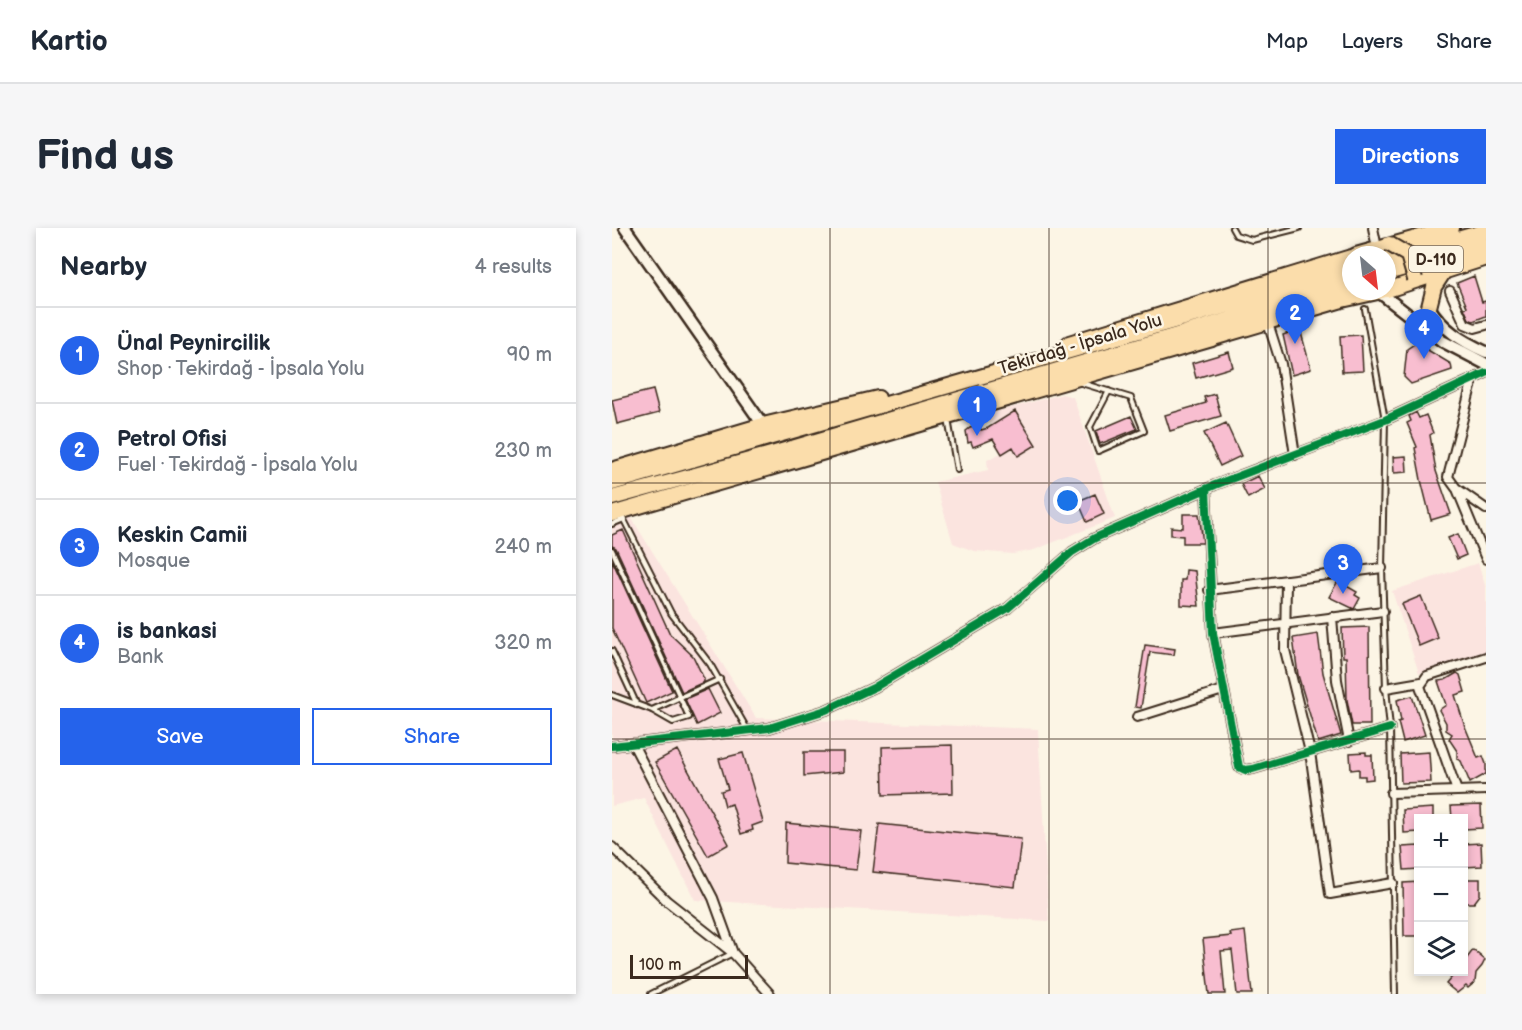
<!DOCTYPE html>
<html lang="en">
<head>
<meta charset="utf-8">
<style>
	body { margin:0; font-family:"Balsamiq Sans",sans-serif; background:#f6f6f7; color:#1f2937 }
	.controls { position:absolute; right:18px; bottom:18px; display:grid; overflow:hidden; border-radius:0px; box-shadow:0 3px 9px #0003 }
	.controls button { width:54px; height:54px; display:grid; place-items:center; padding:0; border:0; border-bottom:2px solid #e0e1e3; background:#fff; color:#1f2937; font:30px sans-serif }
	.compass { position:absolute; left:730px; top:18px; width:54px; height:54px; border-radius:50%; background:#fff; box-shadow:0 3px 9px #0003; rotate:152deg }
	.scale { position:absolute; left:18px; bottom:15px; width:118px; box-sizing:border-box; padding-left:6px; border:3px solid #3b2a1e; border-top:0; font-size:16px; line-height:21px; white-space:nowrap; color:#3b2a1e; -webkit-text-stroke:4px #fcf5e5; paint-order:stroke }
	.you { position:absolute; left:456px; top:273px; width:21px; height:21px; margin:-15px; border:4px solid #fff; border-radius:50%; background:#1a73e8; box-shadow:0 0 0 9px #1a73e833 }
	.badge { display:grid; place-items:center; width:39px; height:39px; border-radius:50%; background:#2563eb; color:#fff; font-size:20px; font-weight:700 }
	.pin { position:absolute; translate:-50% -50px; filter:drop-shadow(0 2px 3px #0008) }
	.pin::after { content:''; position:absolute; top:32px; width:21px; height:18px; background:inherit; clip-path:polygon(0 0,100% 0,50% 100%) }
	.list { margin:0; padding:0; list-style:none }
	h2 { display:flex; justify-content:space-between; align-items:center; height:78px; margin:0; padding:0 24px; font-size:26px }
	h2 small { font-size:20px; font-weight:400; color:#747a83 }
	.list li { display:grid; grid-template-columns:39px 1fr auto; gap:18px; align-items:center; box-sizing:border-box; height:96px; padding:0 24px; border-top:2px solid #e0e1e3 }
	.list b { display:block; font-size:22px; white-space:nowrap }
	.list p { margin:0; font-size:20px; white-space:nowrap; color:#747a83 }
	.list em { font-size:20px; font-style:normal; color:#747a83 }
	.actions { display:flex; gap:12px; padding:18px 24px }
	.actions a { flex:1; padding:14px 0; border:2px solid #2563eb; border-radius:0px; text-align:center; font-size:21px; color:#2563eb }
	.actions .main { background:#2563eb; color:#fff }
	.icon { flex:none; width:33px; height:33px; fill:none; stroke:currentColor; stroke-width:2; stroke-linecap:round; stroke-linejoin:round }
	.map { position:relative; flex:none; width:874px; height:766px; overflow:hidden; border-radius:0px }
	header { display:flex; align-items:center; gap:36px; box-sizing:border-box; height:84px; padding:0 30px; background:#fff; border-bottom:2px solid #e0e1e3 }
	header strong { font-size:28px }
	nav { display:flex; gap:33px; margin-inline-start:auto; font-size:21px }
	.intro { display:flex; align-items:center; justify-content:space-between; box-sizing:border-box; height:144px; padding:0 36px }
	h1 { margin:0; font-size:42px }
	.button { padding:15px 27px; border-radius:0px; background:#2563eb; color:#fff; font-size:21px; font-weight:700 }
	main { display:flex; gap:36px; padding:0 36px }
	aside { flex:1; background:#fff; border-radius:0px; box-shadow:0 3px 9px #0003 }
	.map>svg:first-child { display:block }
	.built { fill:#fbe4df }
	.building { fill:#f8bed0; stroke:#3b2a1e; stroke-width:1.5 }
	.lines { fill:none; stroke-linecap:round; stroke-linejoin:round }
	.lane-casing { stroke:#3b2a1e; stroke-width:8 }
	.street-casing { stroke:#3b2a1e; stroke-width:12 }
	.secondary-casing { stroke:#3b2a1e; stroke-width:15 }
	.highway-casing { stroke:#3b2a1e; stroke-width:18 }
	.lane { stroke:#fcf5e5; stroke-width:4 }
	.street { stroke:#fcf5e5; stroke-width:8 }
	.secondary { stroke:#fcf5e5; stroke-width:10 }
	.highway { stroke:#fbddab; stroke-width:14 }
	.highway-bridge-casing { stroke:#3b2a1e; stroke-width:18; stroke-linecap:butt }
	.highway-bridge { stroke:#fbddab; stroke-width:14 }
	.cycleway-casing { stroke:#fcf5e5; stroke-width:11 }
	.cycleway { stroke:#00873e; stroke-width:8 }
	.grid { fill:none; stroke:#3b2a1e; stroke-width:1.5; stroke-opacity:0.55 }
	.labels { text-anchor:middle; stroke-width:5; stroke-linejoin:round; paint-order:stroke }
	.shield { fill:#fcf5e5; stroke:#75675a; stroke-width:1.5 }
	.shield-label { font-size:16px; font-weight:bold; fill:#3b2a1e }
	.street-label { font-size:18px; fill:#3b2a1e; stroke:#fcf5e5 }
</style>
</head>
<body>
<header>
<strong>Kartio</strong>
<nav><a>Map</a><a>Layers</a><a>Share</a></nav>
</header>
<div class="intro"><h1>Find us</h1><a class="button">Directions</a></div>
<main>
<aside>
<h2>Nearby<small>4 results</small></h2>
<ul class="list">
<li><span class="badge">1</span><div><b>Ünal Peynircilik</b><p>Shop · Tekirdağ - İpsala Yolu</p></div><em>90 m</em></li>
<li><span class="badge">2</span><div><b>Petrol Ofisi</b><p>Fuel · Tekirdağ - İpsala Yolu</p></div><em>230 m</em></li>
<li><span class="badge">3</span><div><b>Keskin Camii</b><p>Mosque</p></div><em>240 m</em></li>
<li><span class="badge">4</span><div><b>is bankasi</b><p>Bank</p></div><em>320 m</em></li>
</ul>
<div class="actions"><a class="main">Save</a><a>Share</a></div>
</aside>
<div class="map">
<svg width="874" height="766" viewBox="0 0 874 766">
	<rect width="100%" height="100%" fill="#fcf5e5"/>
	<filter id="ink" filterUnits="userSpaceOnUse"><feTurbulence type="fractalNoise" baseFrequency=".0167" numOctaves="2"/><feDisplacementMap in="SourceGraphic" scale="12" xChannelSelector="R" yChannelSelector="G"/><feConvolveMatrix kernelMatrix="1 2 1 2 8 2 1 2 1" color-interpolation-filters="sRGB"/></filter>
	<g filter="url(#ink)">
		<path class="built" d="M450,166L461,169L503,290L422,322L401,326L362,323L341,315L323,254L376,242L375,232L395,222L372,187Z
			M17,286L144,490L426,501L437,693L83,672L32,570L0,578V293Z
			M866,335L874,360V423L807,445L780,363Z"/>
		<path class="building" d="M862,48L870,74L874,73V88L861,93L857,91L852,80L855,79L845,55Z
			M688,101L699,141L680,147L671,107Z
			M749,107L751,143L730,144L728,108Z
			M804,115L839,136L840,142L799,156L792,149L795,121Z
			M617,124L621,139L584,150L580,135Z
			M41,162L47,185L5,196L0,172Z
			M603,166L609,188L558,203L553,187L594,175L592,169Z
			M403,183L424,217L406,228L401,219L390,226L381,211L361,219L359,214L356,215L354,203L358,200L367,197L369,202L376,200Z
			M804,184L807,190L814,187L821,205L818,207L824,243L839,286L819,292L809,252L803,220L805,219L795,195L799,193L797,188Z
			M519,188L525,201L488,216L484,203Z
			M614,195L629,228L608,238L592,205Z
			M794,228L795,244L782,245L781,229Z
			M646,248L653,261L636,270L629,256Z
			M483,266L492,286L475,294L466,273Z
			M571,286H587L591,315H571V308L559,307V299L571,300Z
			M11,302L58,406L81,428L92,451V454L70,464L4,320L0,318V307Z
			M846,306L854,327L845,331L836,310Z
			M0,332L60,463L34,475L0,400Z
			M574,342L583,343L587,378L569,377V352H573Z
			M726,353L745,364L743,367L748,370L742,381L717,369Z
			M809,368L826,410L807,418L790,376Z
			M757,399L758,497H740L735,472L734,429H731L730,400Z
			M706,406L711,445L729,507L706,514L686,447L681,410Z
			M533,417L563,421L562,427L538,424L529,480L523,479Z
			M845,445L848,447L853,464L843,467L852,496L866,530L871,528L874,536V546L858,555L849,533L845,531V523L837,511L840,506L834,502V495L827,482L834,477L826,453L833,452Z
			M96,461L108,485L85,497L73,471Z
			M800,468L813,507L791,514L786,494L789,493L785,472Z
			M340,517L341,565L271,567L270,519Z
			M65,522L117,616L96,628L43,534Z
			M192,524H231V544L192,548Z
			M754,524V527H760L761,551L753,552V548H747V541L739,542L738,525Z
			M817,524L819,554L789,555L788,526Z
			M131,525L151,594L140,598L141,602L129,606L120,576L113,578L109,563L116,561L107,531Z
			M869,577L870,600L852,601V591H840L839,578Z
			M821,580V591H807V604L792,605L791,582Z
			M174,595L249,603L244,642L173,635Z
			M267,596L409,611L403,659L261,644Z
			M869,615L870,638L852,639V616Z
			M807,618V641L792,642L790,619Z
			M852,651H868V667L862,675H852Z
			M807,654V708H792L791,655Z
			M633,703L640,766H625L620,722L609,723L613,766H597L591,711L619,708L618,705Z
			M861,722L873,732L870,738L864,745L863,754L856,760L854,758L845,765L834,756L844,744H852V734Z"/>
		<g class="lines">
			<g class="lane-casing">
				<path id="lane" d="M620,0L624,7L640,12L687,0
					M753,81L773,192L770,340L774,460L778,500L783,766
					M466,154L519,170L532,203L486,223L478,199L497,163
					M336,191L345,242
					M9,286L59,385L98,436L135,501
					M0,296L12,291
					M0,322L77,489L61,494L40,482L0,467
					M0,423L25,477
					M40,482L108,451
					M39,766L121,725"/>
			</g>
			<g class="street-casing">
				<path id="street" d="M761,0L765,20
					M838,63L853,96L863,100L874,97
					M656,95L669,136L683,227
					M861,151L836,249L844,260L874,281
					M594,261L601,405L627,539L633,542L641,541L778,500
					M845,261L874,331
					M674,352L673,422L698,524L718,666L781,655
					M597,362L770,340
					M720,389L725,452L737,513
					M601,405L771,383
					M874,429L815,448L808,458L845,563L874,562
					M774,460L809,454
					M525,489L611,462
					M21,516L101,670L121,725
					M0,518L157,500L214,482L263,459L396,380L460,324L483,310L603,257L773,192L874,145
					M779,565L845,563
					M0,619L55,673L121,725L158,766"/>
			</g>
			<g class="secondary-casing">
				<path id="secondary" d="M13,0L151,197
					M767,64L830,113L874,136
					M817,79C831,102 850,113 874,124"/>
			</g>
			<g class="highway-casing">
				<path id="highway" d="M744,27L840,0
					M775,31L874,3
					M775,45L874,17
					M775,62L874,30
					M817,79L822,59L833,42
					M591,113L730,72L770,63
					M457,115L739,29
					M0,242L151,197L266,170
					M0,255L739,42
					M0,270L163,225L739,56
					M0,286L600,111"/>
			</g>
			<use href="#lane" class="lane"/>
			<use href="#street" class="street"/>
			<use href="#secondary" class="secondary"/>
			<use href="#highway" class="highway"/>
			<g class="highway-bridge-casing">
				<path id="highway-bridge" d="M777,16L796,27L803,51"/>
			</g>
			<use href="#highway-bridge" class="highway-bridge"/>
			<g class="cycleway-casing">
				<path id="cycleway" d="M594,261L601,405L627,539L633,542L641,541L778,500
					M0,518L157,500L214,482L263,459L396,380L460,324L483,310L603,257L773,192L874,145"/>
			</g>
			<use href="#cycleway" class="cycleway"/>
		</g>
	</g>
	<path class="grid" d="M218,0V766M437,0V766M656,0V766M0,255H874M0,511H874"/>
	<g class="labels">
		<rect class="shield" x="797" y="18" width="54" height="26" rx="4.5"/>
		<g class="shield-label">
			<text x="824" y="37">D-110</text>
		</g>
		<g class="street-label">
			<text transform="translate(468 116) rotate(-17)" y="6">Tekirdağ - İpsala Yolu</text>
		</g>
	</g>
</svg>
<div class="controls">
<button>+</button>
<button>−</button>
<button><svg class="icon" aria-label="layers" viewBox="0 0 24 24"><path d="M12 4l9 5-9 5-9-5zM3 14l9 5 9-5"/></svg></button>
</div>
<svg class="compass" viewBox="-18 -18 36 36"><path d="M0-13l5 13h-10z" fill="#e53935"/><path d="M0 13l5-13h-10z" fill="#747a83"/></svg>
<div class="scale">100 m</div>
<div class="you"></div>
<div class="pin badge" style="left:365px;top:208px">1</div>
<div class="pin badge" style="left:683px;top:116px">2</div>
<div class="pin badge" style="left:731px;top:366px">3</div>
<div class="pin badge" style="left:812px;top:131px">4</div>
</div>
</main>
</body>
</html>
